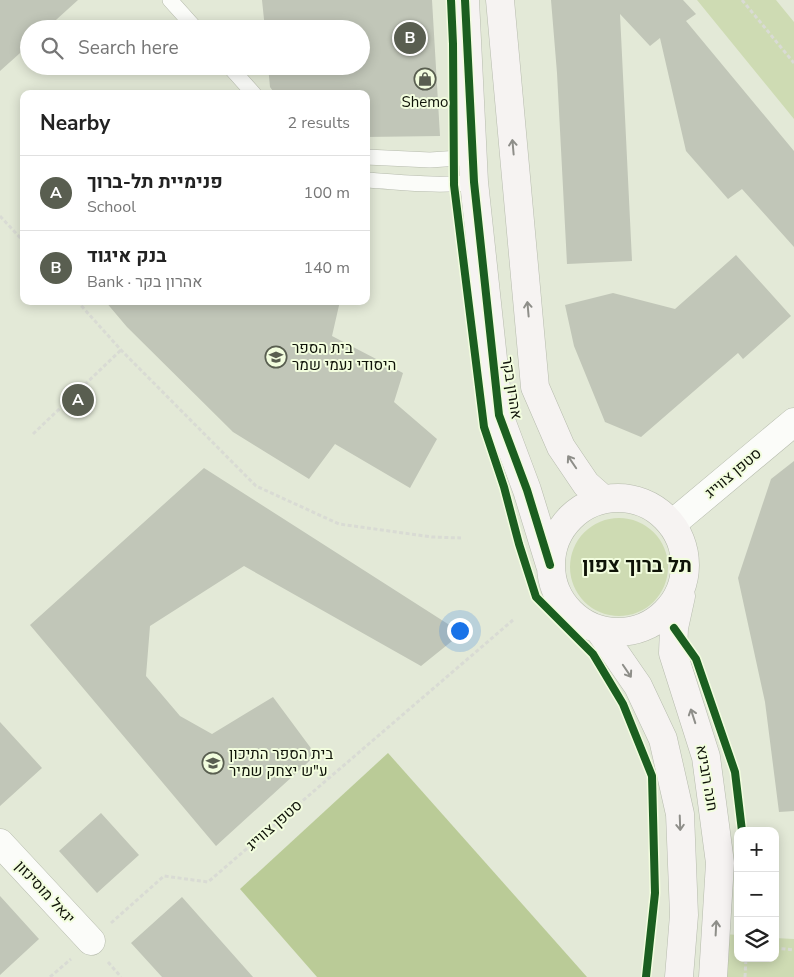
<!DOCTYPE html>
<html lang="en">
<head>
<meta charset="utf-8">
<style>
	body { margin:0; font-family:"Nunito Sans",Heebo,sans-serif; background:#f6f6f6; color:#222 }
	.controls { position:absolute; right:15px; bottom:15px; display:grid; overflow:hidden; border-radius:10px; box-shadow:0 2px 12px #0003 }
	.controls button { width:45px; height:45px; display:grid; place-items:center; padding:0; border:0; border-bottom:1px solid #e0e0e0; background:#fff; color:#222; font:25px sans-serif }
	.you { position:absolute; left:459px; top:630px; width:18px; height:18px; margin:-12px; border:4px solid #fff; border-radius:50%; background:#1a73e8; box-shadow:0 0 0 8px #1a73e833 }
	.badge { display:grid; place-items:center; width:32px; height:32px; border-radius:50%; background:#595e50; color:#fff; font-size:16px; font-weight:700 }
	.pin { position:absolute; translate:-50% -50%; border:2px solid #fff; box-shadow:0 1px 5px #0006 }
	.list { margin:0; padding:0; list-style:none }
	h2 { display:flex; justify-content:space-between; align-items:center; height:65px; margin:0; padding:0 20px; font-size:21px }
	h2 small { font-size:16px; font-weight:400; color:#767676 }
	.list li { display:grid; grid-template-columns:32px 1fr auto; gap:15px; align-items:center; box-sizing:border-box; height:75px; padding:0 20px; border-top:1px solid #e0e0e0 }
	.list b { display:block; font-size:19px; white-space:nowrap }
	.list p { margin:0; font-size:16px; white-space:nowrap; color:#767676 }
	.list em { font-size:16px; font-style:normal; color:#767676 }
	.icon { flex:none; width:28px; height:28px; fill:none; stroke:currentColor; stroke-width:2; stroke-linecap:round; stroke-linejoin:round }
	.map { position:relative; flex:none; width:794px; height:977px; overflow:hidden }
	.search { position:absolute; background:#fff; box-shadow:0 2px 12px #0003; left:20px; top:20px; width:350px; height:55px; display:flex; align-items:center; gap:12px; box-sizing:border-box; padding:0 18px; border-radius:28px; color:#767676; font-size:19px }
	.panel { position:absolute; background:#fff; box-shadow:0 2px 12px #0003; left:20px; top:90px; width:350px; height:215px; border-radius:10px }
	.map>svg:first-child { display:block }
	.green { fill:#cedbb3 }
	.forest { fill:#bacb97 }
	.building { fill:#c1c6b8 }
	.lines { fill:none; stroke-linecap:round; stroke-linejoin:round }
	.lane-casing { stroke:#b6bbad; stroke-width:16 }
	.street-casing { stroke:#b6bbad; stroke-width:29 }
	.secondary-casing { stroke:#b6bbad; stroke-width:29 }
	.path { stroke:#d9dbd4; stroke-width:3; stroke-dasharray:4 2.5; stroke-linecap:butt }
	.lane { stroke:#fbfcf9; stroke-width:15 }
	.street { stroke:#fbfcf9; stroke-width:28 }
	.secondary { stroke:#f6f3f2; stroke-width:28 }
	.cycleway-casing { stroke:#f2fdde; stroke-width:11 }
	.cycleway { stroke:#1b5e20; stroke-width:8 }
	.oneway { stroke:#8e8e89 }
	.labels { text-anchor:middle; stroke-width:4; stroke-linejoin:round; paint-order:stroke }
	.poi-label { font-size:15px; fill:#0f1308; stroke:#f2fdde; text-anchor:start }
	.street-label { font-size:15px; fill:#0f1308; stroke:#f2fdde }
	.district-label { font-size:20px; font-weight:bold; fill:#0f1308; stroke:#f2fdde }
</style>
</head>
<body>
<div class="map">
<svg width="794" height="977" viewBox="0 0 794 977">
	<rect width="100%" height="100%" fill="#e3e9d7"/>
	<path class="green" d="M697,0H776L794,22V119Z
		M570 567a49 49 0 1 1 98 0a49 49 0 1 1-98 0Z
		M724,934L738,935V958H775V938L794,939V977H721Z"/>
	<path class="forest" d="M388,753L587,977H317L240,889Z"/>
	<path class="building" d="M0,0H78L46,29H29V45L0,71Z
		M262,0H432L440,136L366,137V94H275L270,87L268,66H361V29H265Z
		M551,0H683L696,14L686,21L794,151V247L742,189L728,199L686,151L660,38L650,46L620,14L632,261L567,264L557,73Z
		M736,255L791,316L743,359L738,353L641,437L605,422L574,346L565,305L613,293L675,309Z
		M105,301H340L332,336L403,373L394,402L437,439L410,488L335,444L309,479L233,432L127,327Z
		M794,461V811L779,812L765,702L738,578L771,479Z
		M204,468L462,633L421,666L244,566L150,626L146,676L180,716L212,734L273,697L316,755L216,846L30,625Z
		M0,722L42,768L0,806Z
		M101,813L139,855L97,893L59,851Z
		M0,896L39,939L0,975Z
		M182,897L253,977H162L131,943Z"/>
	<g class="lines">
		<g class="lane-casing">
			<path id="lane" d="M170,0L196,29
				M229,66L254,94
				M366,157L430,160L474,157
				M366,180C402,182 438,187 474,182"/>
		</g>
		<g class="street-casing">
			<path id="street" d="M672,524L794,422
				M0,843L91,941"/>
		</g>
		<g class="secondary-casing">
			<path id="secondary" d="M465,0L474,182L499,415L527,490L550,565
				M500,0L535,387L561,447L586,484L603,499
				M551 565a67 67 0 1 1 134 0a67 67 0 1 1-134 0Z
				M681,596L674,628L673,653L706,757L720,863L713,977
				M600,631L638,686L663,739L680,814L684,915L679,977"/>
		</g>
		<path class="path" d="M742,0L794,63
			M0,216L24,242
			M77,301L121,350L256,486L339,524L432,537L461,538
			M33,434L121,350
			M534,588L536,597L571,632
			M111,923L164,876L208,882L513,620
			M775,948L794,950
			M108,962L121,977
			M50,977L71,959
			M646,977L653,920
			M745,977L746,958"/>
		<use href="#lane" class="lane"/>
		<use href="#street" class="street"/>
		<use href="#secondary" class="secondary"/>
		<g class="cycleway-casing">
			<path id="cycleway" d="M451,0L453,44L454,185L484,427L504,487L519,544L536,597L593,654L623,704L652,776L655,893L646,977
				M465,0L474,182L499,415L527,490L550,565
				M674,628L696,659L735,772L742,831"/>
		</g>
		<use href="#cycleway" class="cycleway"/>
	</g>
	<defs><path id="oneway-shaft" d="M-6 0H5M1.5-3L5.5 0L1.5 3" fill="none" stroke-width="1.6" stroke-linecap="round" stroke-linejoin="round" transform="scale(1.25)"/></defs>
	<g class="oneway">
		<use href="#oneway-shaft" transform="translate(513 147) rotate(-95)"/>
		<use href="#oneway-shaft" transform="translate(528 309) rotate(-95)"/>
		<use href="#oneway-shaft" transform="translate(572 462) rotate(-124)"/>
		<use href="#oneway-shaft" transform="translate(627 671) rotate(56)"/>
		<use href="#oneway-shaft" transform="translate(693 716) rotate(-108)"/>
		<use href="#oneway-shaft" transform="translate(680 823) rotate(88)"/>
		<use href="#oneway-shaft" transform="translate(716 928) rotate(-87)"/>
	</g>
	<defs>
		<g id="shop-ring" transform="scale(1.125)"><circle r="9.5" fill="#f2fdde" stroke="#595e50" stroke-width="1.5"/><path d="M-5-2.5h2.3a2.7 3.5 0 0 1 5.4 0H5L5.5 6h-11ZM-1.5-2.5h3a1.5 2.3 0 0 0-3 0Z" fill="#595e50"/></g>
		<g id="school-ring" transform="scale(1.125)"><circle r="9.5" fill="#f2fdde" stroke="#595e50" stroke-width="1.5"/><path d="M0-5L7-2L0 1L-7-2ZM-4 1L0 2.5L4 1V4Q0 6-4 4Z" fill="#595e50"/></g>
	</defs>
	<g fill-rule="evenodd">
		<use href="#shop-ring" x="425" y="79"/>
		<use href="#school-ring" x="276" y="357"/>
		<use href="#school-ring" x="213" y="763"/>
	</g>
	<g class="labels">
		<g class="poi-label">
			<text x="425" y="107" text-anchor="middle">Shemo</text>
			<text x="292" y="353">בית הספר<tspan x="292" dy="17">היסודי נעמי שמר</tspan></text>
			<text x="229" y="759">בית הספר התיכון<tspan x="229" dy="17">ע"ש יצחק שמיר</tspan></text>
		</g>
		<g class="street-label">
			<text transform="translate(512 388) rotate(81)" y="5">אהרון בקר</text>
			<text transform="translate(733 473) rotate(-40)" y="5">סטפן צווייג</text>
			<text transform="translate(707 778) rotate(80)" y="5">חנה רובינא</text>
			<text transform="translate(274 825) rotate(-41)" y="5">סטפן צווייג</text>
			<text transform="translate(45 892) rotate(47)" y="5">יגאל מוסינזון</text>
		</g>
		<g class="district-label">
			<text x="637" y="572">תל ברוך צפון</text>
		</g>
	</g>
</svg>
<div class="controls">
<button>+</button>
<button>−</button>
<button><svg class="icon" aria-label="layers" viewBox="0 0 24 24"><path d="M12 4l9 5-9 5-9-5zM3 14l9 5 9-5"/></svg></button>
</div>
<div class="you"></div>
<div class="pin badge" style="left:78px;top:400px">A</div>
<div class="pin badge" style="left:410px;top:38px">B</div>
<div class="search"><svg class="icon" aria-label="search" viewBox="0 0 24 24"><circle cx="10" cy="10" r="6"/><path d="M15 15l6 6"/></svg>Search here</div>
<section class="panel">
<h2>Nearby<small>2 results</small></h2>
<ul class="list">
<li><span class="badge">A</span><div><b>פנימיית תל-ברוך</b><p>School</p></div><em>100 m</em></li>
<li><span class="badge">B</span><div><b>בנק איגוד</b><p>Bank · אהרון בקר</p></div><em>140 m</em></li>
</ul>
</section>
</div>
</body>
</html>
